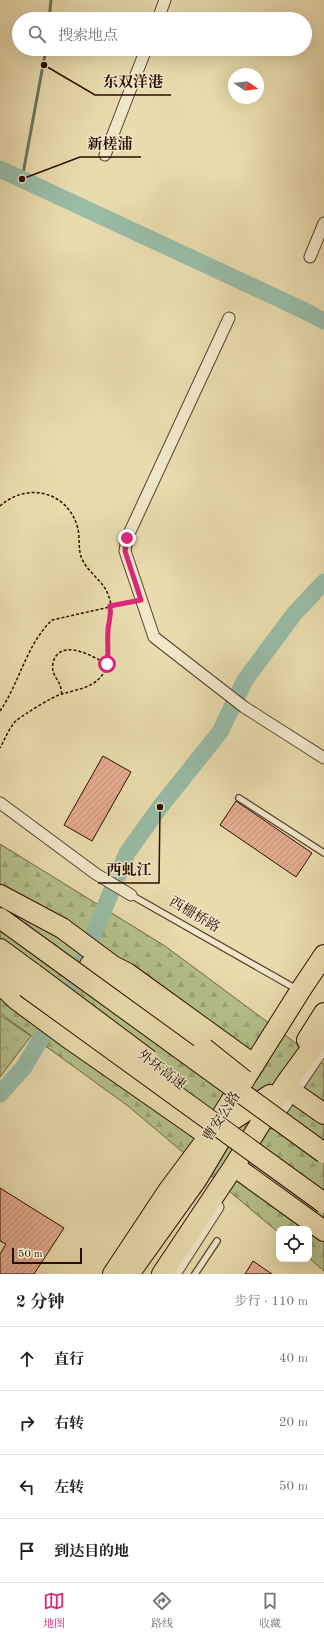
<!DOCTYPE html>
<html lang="zh">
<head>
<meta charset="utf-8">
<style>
	body { margin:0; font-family:"Old Standard TT","Noto Serif SC",serif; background:#f6f6f6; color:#222 }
	.controls { position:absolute; right:12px; bottom:12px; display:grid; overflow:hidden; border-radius:8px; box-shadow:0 4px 16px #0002 }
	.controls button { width:36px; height:36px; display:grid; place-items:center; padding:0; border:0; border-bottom:1px solid #e0e0e0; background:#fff; color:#222; font:20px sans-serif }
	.compass { position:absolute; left:228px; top:68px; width:36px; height:36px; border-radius:50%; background:#fff; box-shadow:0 4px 16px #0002; rotate:103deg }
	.scale { position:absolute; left:12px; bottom:10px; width:70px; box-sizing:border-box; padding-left:4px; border:2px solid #2b0d02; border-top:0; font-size:11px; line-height:14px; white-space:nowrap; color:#2b0d02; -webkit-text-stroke:3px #f1e8ca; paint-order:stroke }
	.stop { position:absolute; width:12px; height:12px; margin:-9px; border:3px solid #db2777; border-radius:50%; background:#fff }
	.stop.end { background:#db2777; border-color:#fff; box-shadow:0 1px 4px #0008 }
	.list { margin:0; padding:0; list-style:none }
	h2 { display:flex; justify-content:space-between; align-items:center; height:52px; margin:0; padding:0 16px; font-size:17px }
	h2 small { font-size:13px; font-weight:400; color:#767676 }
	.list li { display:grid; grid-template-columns:26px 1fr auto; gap:12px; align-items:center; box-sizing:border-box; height:64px; padding:0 16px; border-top:1px solid #e0e0e0 }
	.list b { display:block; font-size:15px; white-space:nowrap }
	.list em { font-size:13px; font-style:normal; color:#767676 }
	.icon { flex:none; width:22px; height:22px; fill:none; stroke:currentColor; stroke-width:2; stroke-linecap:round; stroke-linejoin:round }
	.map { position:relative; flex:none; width:324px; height:1274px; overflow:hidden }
	.search { position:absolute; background:#fff; box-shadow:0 4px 16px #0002; left:12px; right:12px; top:12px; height:44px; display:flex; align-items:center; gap:10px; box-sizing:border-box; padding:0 14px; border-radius:22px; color:#767676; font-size:15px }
	.sheet { height:308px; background:#fff }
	nav { display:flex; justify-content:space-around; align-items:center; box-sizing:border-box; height:56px; border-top:1px solid #e0e0e0; background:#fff; font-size:11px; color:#767676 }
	nav a { display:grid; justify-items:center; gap:2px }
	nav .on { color:#db2777 }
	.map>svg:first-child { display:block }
	.forest { fill:url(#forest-firs); stroke:#706747 }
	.park { fill:url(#park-crowns); stroke:#706747 }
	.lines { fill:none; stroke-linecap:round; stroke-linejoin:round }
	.stream { stroke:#6c7665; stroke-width:3 }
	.river { stroke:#98bca7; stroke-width:17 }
	.building { fill:url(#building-hatch); stroke:#2b0d02 }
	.lane-casing { stroke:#5a412d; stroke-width:8 }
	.street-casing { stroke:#5a412d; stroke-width:13 }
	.highway-casing { stroke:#2b0d02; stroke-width:22 }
	.path { stroke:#2b0d02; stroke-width:1.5; stroke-dasharray:3 2; stroke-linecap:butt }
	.lane { stroke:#f1e8ca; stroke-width:5.5 }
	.street { stroke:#f1e8ca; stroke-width:11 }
	.highway { stroke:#e9dcae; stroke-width:20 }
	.highway-bridge-casing { stroke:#2b0d02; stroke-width:22; stroke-linecap:butt }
	.highway-bridge { stroke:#e9dcae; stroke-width:20 }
	.route { stroke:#db2777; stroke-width:5 }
	.labels { text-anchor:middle; stroke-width:3; stroke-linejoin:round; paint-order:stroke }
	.street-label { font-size:14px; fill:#2b0d02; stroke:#f1e8ca }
	.leader { fill:none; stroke:#2b0d02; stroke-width:1.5 }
	.callout-dot { fill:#2b0d02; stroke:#f1e8ca; stroke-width:1.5 }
	.callout-label { font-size:15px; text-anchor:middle; font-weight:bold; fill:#2b0d02; stroke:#f1e8ca; stroke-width:3; stroke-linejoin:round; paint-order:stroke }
</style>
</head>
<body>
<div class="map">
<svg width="324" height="1274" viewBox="0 0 324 1274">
	<defs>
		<pattern id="forest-firs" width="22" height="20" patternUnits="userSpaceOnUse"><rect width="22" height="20" fill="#b4c18c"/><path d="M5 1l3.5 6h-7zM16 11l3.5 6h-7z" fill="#9ba577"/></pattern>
		<pattern id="park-crowns" width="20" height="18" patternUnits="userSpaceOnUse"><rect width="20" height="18" fill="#b4c18c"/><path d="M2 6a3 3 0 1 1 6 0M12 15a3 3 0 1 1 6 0" fill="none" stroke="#9ba577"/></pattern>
		<pattern id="building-hatch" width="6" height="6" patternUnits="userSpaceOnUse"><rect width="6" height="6" fill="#e6ad93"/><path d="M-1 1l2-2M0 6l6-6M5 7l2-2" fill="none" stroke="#c5947d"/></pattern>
	</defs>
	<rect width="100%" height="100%" fill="#e9dcae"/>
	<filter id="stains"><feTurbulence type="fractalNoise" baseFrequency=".005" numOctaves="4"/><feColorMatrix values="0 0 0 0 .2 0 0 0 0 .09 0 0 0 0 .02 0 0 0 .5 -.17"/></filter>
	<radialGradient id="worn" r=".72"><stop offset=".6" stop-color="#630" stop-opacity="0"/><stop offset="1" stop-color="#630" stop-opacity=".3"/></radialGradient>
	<path class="forest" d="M0,844L165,946L324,1064V1271L309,1258V1229H279V1233L128,1106L0,1013Z"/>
	<path class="park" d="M0,1015L31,1036L0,1077Z"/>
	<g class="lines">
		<path class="stream" d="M49,19L51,0
			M22,179L46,49"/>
		<path class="river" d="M0,169L303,310L324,321
			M0,1094L24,1067L73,985L127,853L160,807L220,732L245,680L294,614L324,582"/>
	</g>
	<path class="building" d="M103,756L131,772L92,841L64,825Z
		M236,801L312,853L296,877L220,825Z
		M0,1188L64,1228L34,1274H0V1254L6,1244L0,1241Z
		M253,1261L272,1274H245Z"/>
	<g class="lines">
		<g class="lane-casing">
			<path id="lane" d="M239,798L324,853
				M131,895L298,990
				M195,1274L217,1241"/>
		</g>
		<g class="street-casing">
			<path id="street" d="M158,19L165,0
				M105,155L146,49
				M310,257L324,223
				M229,318L127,538L125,551L154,637L244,707L324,758
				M0,803L96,874L131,895
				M273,1123L321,1052
				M175,1274L218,1207"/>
		</g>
		<g class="highway-casing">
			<path id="highway" d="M0,895L62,928L113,966L127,973L254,1065
				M0,918L47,952
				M0,949L34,974
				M90,965L204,1048
				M0,968L26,987
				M0,984L17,1000L67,1037L209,1136
				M307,1040L324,1013
				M284,1086L324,1114
				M213,1133L270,1095
				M234,1166L324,1231
				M113,1274L168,1191L209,1136L300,991L324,955
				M129,1274L197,1179L225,1132
				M162,1274L234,1166L284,1086L324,1031"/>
		</g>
		<path class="path" d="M0,506C28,481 69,492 78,529C80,539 78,551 82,559C88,572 100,579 106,590C110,597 113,610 111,617C110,622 108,626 108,631C107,645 111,657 105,670C97,688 77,689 62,694C53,696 25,714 17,720C11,724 4,741 0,748
			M62,694C61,691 61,687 60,685C58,680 54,676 53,671C52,666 53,660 56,656C67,641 94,657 107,664
			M0,711C20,682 26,645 52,620L132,602"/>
		<use href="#lane" class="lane"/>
		<use href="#street" class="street"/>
		<use href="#highway" class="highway"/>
		<g class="highway-bridge-casing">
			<path id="highway-bridge" d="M47,952L324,1153
				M34,974L149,1060
				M26,987L324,1203
				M204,1048L244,1080"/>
		</g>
		<use href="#highway-bridge" class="highway-bridge"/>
	</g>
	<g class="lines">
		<path class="route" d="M107,664C109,652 107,642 108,631C108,621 112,618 110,606L141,600L125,551L127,538"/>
	</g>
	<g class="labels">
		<g class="street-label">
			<text transform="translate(195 914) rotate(30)" y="5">西栅桥路</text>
			<text transform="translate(162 1069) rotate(37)" y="5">外环高速</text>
			<text transform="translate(221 1116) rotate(-57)" y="5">曹安公路</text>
		</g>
	</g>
	<path class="leader" d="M44 65L95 95H171M22 179L80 157H141M160 807L159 883H98"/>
	<g class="callout-dot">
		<circle cx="44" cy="65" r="4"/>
		<circle cx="22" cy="179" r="4"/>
		<circle cx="160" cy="807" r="4"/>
	</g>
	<g class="callout-label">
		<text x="133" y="87">东双洋港</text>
		<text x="110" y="149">新槎浦</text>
		<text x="129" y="875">西虬江</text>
	</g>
	<rect width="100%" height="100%" filter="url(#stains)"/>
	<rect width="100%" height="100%" fill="url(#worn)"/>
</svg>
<div class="controls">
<button><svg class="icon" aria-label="locate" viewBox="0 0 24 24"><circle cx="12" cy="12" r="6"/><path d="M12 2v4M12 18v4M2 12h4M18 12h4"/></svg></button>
</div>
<svg class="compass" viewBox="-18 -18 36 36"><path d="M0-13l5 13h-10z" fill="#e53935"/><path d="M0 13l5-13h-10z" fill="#767676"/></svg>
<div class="scale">50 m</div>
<div class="stop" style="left:107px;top:664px"></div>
<div class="stop end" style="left:127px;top:538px"></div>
<div class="search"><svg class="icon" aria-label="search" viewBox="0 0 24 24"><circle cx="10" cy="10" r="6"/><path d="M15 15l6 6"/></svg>搜索地点</div>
</div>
<section class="sheet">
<h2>2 分钟<small>步行 · 110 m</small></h2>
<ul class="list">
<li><svg class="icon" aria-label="ahead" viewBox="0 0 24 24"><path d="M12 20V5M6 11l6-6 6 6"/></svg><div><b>直行</b></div><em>40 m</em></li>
<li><svg class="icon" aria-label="right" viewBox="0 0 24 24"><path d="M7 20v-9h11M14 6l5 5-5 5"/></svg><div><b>右转</b></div><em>20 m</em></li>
<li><svg class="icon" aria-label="left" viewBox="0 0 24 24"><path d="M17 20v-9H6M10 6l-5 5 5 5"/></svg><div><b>左转</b></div><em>50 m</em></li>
<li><svg class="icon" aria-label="arrive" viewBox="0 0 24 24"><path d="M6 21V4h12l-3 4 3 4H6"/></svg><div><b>到达目的地</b></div></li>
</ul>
</section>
<nav>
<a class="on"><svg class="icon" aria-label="map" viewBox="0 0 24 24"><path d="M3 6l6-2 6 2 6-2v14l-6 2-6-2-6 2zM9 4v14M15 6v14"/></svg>地图</a>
<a><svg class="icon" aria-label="directions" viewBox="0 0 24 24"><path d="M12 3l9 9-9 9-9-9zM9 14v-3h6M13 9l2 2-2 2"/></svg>路线</a>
<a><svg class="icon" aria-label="saved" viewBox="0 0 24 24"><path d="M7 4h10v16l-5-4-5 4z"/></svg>收藏</a>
</nav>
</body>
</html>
